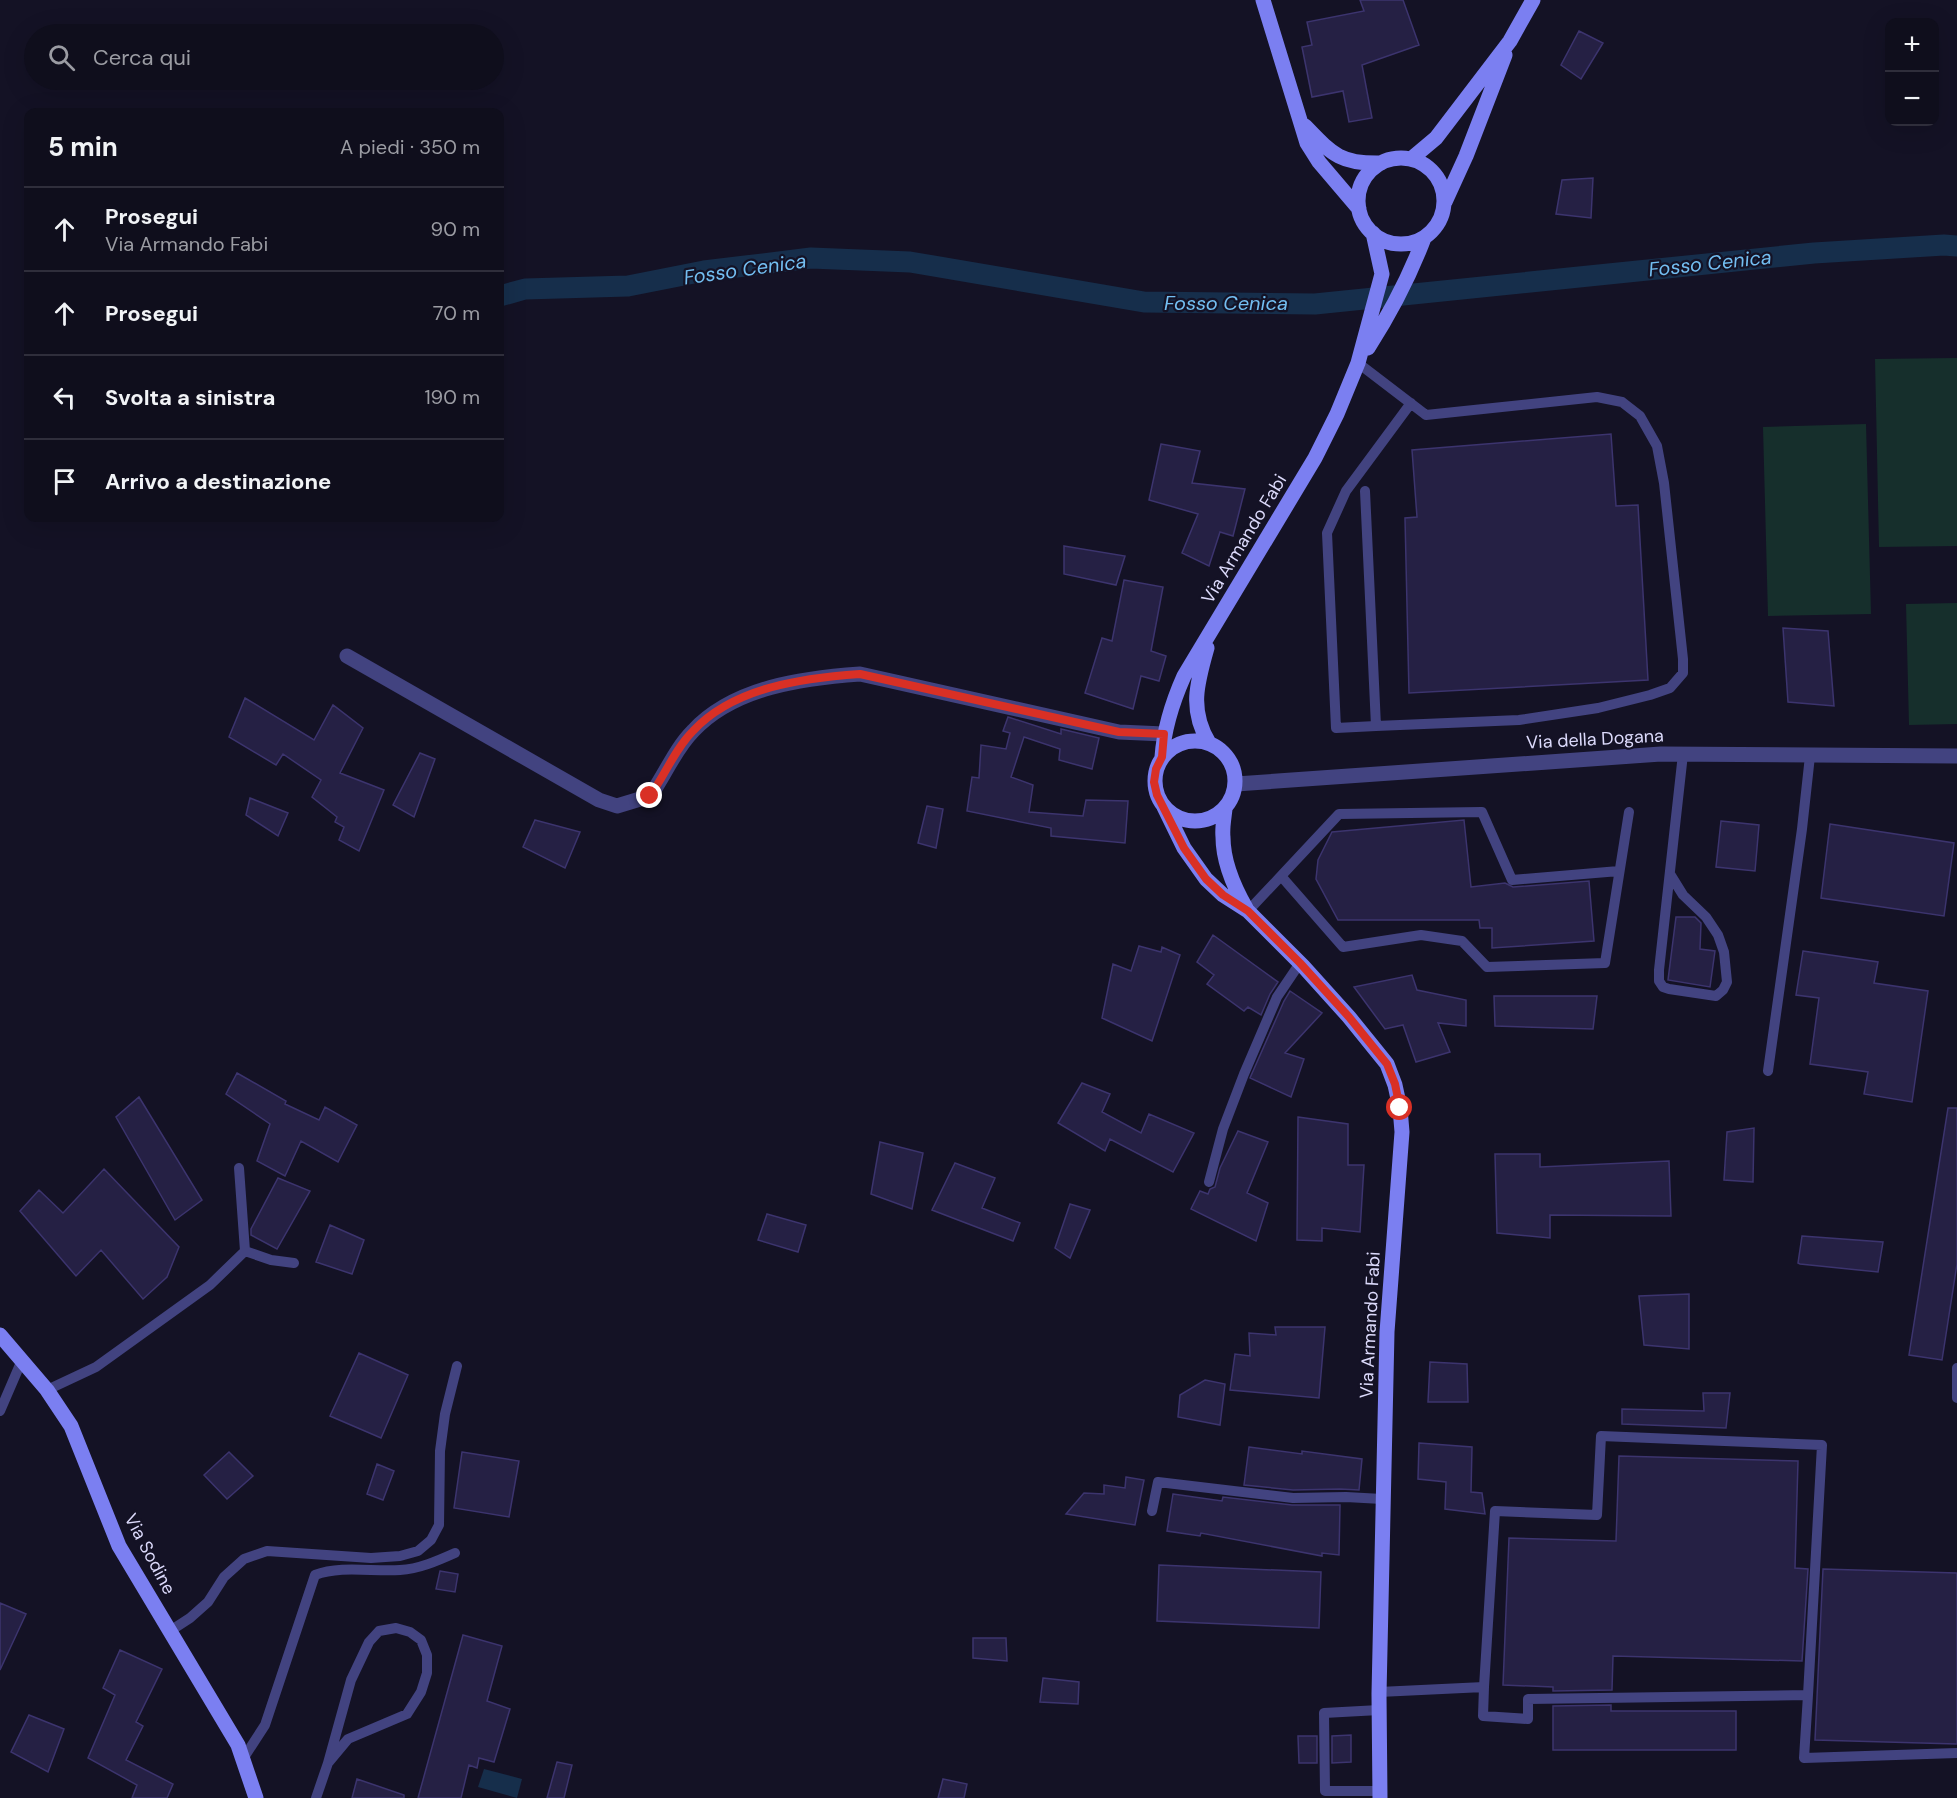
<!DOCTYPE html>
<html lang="it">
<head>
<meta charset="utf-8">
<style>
	body { margin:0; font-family:"DM Sans",sans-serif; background:#1d1c29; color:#f1f3f6 }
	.controls { position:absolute; right:18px; top:18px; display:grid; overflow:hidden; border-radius:12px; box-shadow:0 6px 24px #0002 }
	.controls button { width:54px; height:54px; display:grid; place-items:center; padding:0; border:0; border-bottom:2px solid #2f2e3b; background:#0f0e1c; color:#f1f3f6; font:30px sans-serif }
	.stop { position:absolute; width:18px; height:18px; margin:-14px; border:4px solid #d93025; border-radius:50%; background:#fff }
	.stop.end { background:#d93025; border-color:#fff; box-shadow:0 2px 6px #0008 }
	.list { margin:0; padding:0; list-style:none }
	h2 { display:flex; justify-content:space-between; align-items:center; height:78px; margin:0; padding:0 24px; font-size:26px }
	h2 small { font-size:20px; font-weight:400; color:#9b9ca3 }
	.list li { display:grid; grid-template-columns:39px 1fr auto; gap:18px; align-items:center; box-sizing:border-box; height:84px; padding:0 24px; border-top:2px solid #2f2e3b }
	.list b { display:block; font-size:22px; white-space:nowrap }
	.list p { margin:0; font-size:20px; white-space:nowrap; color:#9b9ca3 }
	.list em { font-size:20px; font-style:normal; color:#9b9ca3 }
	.icon { flex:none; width:33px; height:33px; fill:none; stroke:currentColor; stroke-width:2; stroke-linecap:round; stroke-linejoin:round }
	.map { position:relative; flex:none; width:1957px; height:1798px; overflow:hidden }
	.search { position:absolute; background:#0f0e1c; box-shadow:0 6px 24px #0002; left:24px; top:24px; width:480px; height:66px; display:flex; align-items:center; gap:15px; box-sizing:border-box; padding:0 21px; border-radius:33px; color:#9b9ca3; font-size:22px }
	.panel { position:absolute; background:#0f0e1c; box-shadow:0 6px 24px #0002; left:24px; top:108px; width:480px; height:414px; border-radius:12px }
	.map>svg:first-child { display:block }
	.green { fill:#162f2c }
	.water { fill:#162e4b }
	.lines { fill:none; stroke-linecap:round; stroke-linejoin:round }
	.canal { stroke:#162e4b; stroke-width:21 }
	.building { fill:#252044; stroke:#3c346e; stroke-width:1.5 }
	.lane { stroke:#424380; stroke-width:10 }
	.street { stroke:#424380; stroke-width:15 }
	.secondary { stroke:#7b7ff1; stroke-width:15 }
	.route { stroke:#d93025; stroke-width:8 }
	.labels { text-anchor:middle; stroke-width:4.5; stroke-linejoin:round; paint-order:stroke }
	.street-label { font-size:18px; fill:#dcdafb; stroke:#141225 }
	.water-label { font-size:20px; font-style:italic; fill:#73bef1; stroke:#141225 }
</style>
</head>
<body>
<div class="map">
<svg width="1957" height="1798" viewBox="0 0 1957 1798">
	<rect width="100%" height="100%" fill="#141225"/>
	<path class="green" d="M1957,358V546L1879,547L1875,359Z
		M1866,424L1871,614L1768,616L1763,427Z
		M1957,603V724L1909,725L1906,604Z"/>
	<path class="water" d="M484,1769L522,1779L517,1798L478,1787Z"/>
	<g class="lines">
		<path class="canal" d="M500,296L525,289L628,286L704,271L811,258L910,262L1144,302L1315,304L1814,253L1944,245L1957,246"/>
	</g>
	<path class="building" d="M1360,0H1403L1419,45L1362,65L1372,118L1349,122L1343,91L1312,97L1302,47L1312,45L1307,22L1364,11Z
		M1579,31L1603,43L1581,79L1561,65Z
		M1593,178L1591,218L1556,214L1562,180Z
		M1611,434L1616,506L1638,505L1648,680L1409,693L1405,518L1417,517L1412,450Z
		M1161,444L1200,451L1192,483L1245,489L1233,536L1220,532L1209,566L1182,553L1198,514L1149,500Z
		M1064,546L1125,556L1116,585L1064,574Z
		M1124,580L1163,587L1151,651L1166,656L1159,681L1141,676L1133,709L1085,693L1102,638L1112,641Z
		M1783,628L1828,631L1834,706L1788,702Z
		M245,698L314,740L333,705L363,728L340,773L384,790L359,851L339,840L344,827L335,822L337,817L312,797L321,780L283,754L276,765L229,737Z
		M1008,717L1061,734V729L1099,738L1092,769L1059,760L1060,749L1024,737L1011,777L1033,785L1029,812L1083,816L1086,800L1128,801L1125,843L1051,836V828L967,811L972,777L979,778L981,745L1006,749L1010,733L1003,731Z
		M420,753L435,759L414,817L393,805Z
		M250,798L288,813L278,836L246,815Z
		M927,806L943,809L936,848L918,843Z
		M535,820L580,832L565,868L523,847Z
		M1464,820L1471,887L1505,883L1513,887L1589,881L1594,941L1492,948V928H1480L1479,920H1338L1316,879L1318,860L1332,832Z
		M1721,821L1759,825L1755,871L1716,867Z
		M1830,824L1954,843L1944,916L1821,898Z
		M1676,917H1695L1701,923L1700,949L1715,951L1710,987L1668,980Z
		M1213,935L1278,982L1270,994L1261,1015L1248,1007L1244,1011L1207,984L1214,975L1197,962Z
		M1139,946L1161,952L1162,947L1180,955L1152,1041L1102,1018L1113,964L1131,971Z
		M1803,951L1878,962L1874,983L1928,991L1912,1102L1864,1094L1868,1072L1810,1064L1819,998L1796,995Z
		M1412,975L1417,990L1466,1000V1026L1438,1023L1450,1052L1416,1062L1403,1025L1385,1029L1354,987Z
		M1290,991L1322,1013L1285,1053L1304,1059L1291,1097L1250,1078L1284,1001Z
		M1494,996H1597L1593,1029L1495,1026Z
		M237,1073L286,1101L285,1104L319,1120L325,1107L357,1125L338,1162L301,1141L285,1176L257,1161L270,1124L226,1094Z
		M1082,1083L1110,1094L1102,1112L1141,1133L1149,1114L1194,1133L1173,1172L1110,1139L1105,1151L1058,1123Z
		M139,1097L202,1200L175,1220L116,1117Z
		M1948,1108H1957V1264L1942,1360L1909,1355Z
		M1298,1117L1348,1124V1165H1364L1360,1232L1322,1228V1241L1297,1240Z
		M1754,1128L1753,1182L1724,1180L1727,1132Z
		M1238,1131L1268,1142L1247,1193L1268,1203L1256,1241L1191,1209L1200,1191L1208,1194L1210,1189L1215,1187L1220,1168Z
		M880,1142L923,1153L912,1209L871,1194Z
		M1495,1154H1540V1167L1669,1161L1671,1216L1550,1215V1238L1497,1233Z
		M955,1163L995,1178L982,1208L1020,1223L1013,1241L932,1210Z
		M104,1169L179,1247L167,1277L143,1299L101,1250L76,1276L20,1211L39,1190L63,1213Z
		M278,1178L310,1191L277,1249L251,1235V1229Z
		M1070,1204L1090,1210L1070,1258L1055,1248Z
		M767,1214L806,1225L798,1252L758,1240Z
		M330,1225L364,1240L352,1274L316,1262Z
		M1802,1236L1883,1242L1878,1272L1800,1264L1798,1263Z
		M1689,1294V1349L1644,1345L1639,1296Z
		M1275,1327H1325L1319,1398L1230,1390L1235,1354L1250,1356L1249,1333L1276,1335Z
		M359,1353L408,1375L381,1438L330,1416Z
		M1430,1362L1467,1364L1468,1402H1428Z
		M1205,1380L1225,1384L1220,1425L1178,1417L1180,1395Z
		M1703,1393H1730L1726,1428L1622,1424V1409L1704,1411Z
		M1419,1443L1472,1447L1471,1492L1482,1493L1485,1514L1445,1509L1446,1482L1418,1479Z
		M1249,1447L1302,1454V1451L1362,1459L1359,1490L1340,1489L1293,1490L1244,1485Z
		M229,1452L253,1476L227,1499L204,1475Z
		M462,1452L519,1461L509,1517L454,1508Z
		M1619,1456L1798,1461L1795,1568L1808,1569L1802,1661L1613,1656L1612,1690L1553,1691V1687L1503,1685L1509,1538L1616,1541Z
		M377,1464L394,1471L383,1500L367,1494Z
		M1126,1477L1144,1480L1135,1525L1066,1514L1084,1493L1104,1494V1485L1125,1488Z
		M1173,1494L1222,1501L1223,1497L1292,1505H1340L1339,1555L1322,1553V1556L1201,1533L1200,1536L1167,1531Z
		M1159,1565L1321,1572L1319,1628L1157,1621Z
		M1823,1569L1957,1573V1744L1815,1740Z
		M440,1571L458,1574L455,1592L436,1589Z
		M0,1603L26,1614L0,1670Z
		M463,1635L502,1646L487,1701L510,1709L494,1762L479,1758L477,1768L469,1765L461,1798H418Z
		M973,1638H1006L1007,1661L973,1658Z
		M120,1650L162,1669L136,1722L143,1726L126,1760L173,1784L167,1798H132L137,1785L88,1758L115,1695L103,1688Z
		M1043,1678L1079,1682L1078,1704L1040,1702Z
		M1611,1705V1711H1736V1750H1553V1706Z
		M29,1715L64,1729L48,1772L11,1752Z
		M1351,1735V1762L1332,1763V1736Z
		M1298,1736H1317V1763H1299Z
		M557,1762L572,1765L564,1798H547Z
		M357,1779L404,1795V1798H352Z
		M943,1779L967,1784L964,1798H938Z"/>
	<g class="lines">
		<path class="lane" d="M1358,363L1426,415L1597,397L1622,402L1640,416L1657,446L1664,483L1683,659V673L1670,688L1650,695L1598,708L1519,720L1376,726L1365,491
			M1376,726L1336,728L1327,533L1346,491L1411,403
			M1670,874L1683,895L1706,917L1718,935L1724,952L1727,982L1723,990L1716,996L1669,989L1663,987L1659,981V970L1683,754
			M1281,876L1339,814L1482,812L1512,880L1619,871
			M1248,911L1281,876L1343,947L1421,935L1462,941L1487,967L1605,963L1629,812
			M1768,1071L1802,829L1810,756
			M239,1168L245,1251
			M1209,1182L1223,1129L1244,1074L1277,997L1300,963
			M1957,1368V1398
			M47,1390L96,1367L210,1285L245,1251L271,1260L294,1263
			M0,1411L22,1360
			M1152,1511L1158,1482L1293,1498L1346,1497L1382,1499
			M170,1631L190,1618L208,1602L224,1577L244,1559L267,1551L371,1558L400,1556L418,1551L431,1540L439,1525L440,1451L445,1414L457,1366
			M1379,1692L1484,1687L1483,1716L1528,1719V1699L1808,1695L1822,1445L1601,1436L1597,1515L1495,1511L1484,1687
			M1808,1695L1804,1758L1957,1753
			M1379,1710L1324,1713L1325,1791H1380
			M243,1759L265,1725L315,1575C341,1565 373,1572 400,1570C419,1569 437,1561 455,1553
			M316,1798L328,1763L348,1739L407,1714L421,1692L427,1673V1655L421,1640L410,1632L396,1628L379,1631L369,1642L351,1680L328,1763"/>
		<path class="street" d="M347,656L599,800L617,806L650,796C665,775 675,749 693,731C734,687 803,678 860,674L1119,732L1164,734
			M1236,784L1661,754L1957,756"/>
		<path class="secondary" d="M1263,0L1307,143L1319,162L1359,209
			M1305,126C1332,154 1340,164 1381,163
			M1358 201a43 43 0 1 1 86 0a43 43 0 1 1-86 0Z
			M1411,159L1436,138L1510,41L1533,0
			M1445,202L1466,156L1505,55
			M1368,348C1391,312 1409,278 1424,238
			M1207,648C1197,683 1189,710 1209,743
			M1155 781a40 40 0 1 1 80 0a40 40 0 1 1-80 0Z
			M1162,757C1164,728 1172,703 1184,676L1315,458L1337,414L1358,363L1382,274L1373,233
			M1164,807L1184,848L1206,879L1223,895L1248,911L1303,966L1349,1017L1387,1064L1395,1085L1400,1108L1402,1132L1387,1332L1379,1694L1380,1798
			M1225,809C1224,818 1222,828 1223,837C1223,862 1234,887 1246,908
			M0,1335L47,1390L71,1426L119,1546L238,1745L256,1798"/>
	</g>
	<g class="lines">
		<path class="route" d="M650,796C665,775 675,749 693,731C734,687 803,678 860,674L1119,732L1164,734L1162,757L1156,769L1154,782L1157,795L1184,848L1206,879L1223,895L1248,911L1300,963L1349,1017L1387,1064L1395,1084L1400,1108"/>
	</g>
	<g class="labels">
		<g class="street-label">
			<text transform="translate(1244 539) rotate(-59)" y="6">Via Armando Fabi</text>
			<text transform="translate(1595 739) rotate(-3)" y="6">Via della Dogana</text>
			<text transform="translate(1370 1325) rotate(-87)" y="6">Via Armando Fabi</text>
			<text transform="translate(150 1554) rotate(62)" y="6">Via Sodine</text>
		</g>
		<g class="water-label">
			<text transform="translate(1710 263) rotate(-6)" y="7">Fosso Cenica</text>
			<text transform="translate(745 269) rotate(-8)" y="7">Fosso Cenica</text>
			<text x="1226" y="310">Fosso Cenica</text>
		</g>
	</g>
</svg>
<div class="controls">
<button>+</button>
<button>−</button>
</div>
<div class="stop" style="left:1400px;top:1108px"></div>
<div class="stop end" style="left:650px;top:796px"></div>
<div class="search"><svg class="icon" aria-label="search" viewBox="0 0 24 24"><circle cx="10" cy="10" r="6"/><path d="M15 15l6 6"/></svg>Cerca qui</div>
<section class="panel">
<h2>5 min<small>A piedi · 350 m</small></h2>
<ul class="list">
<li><svg class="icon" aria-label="ahead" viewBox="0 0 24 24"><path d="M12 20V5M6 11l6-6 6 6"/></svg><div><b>Prosegui</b><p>Via Armando Fabi</p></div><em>90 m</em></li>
<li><svg class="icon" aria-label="ahead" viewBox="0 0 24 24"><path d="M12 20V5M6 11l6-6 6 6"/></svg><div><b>Prosegui</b></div><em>70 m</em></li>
<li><svg class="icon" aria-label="left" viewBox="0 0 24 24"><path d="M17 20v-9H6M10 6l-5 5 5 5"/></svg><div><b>Svolta a sinistra</b></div><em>190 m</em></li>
<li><svg class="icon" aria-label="arrive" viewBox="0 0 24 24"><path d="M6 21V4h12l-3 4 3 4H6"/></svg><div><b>Arrivo a destinazione</b></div></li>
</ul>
</section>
</div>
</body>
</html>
